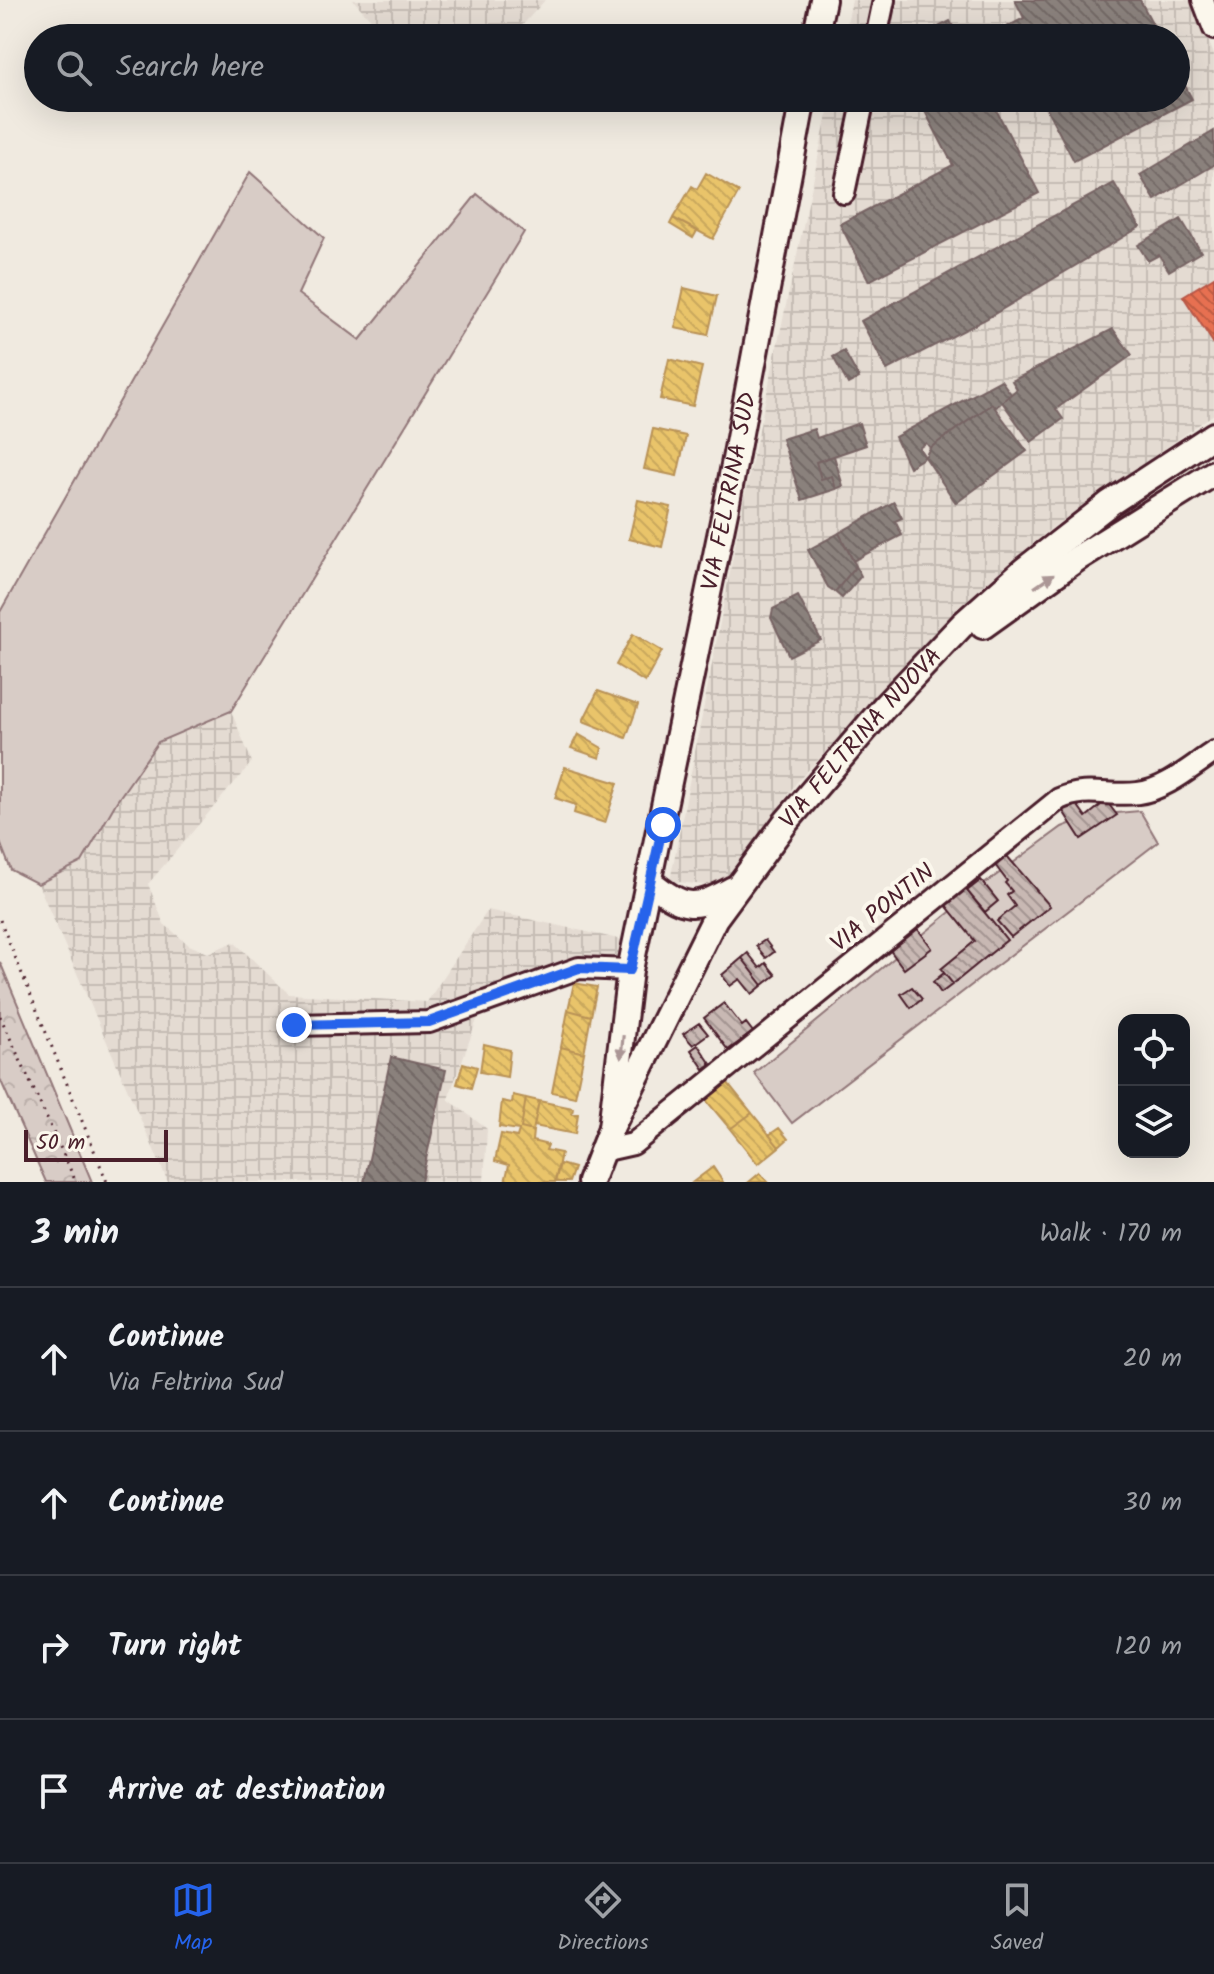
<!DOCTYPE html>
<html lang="en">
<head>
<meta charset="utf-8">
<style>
	body { margin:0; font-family:Kalam,sans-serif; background:#242831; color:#f1f3f6 }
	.controls { position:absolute; right:24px; bottom:24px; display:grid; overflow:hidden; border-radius:16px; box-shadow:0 8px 32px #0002 }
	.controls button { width:72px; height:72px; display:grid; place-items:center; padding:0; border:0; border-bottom:2px solid #363941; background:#171b24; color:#f1f3f6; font:40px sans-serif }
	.scale { position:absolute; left:24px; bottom:20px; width:144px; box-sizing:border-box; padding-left:8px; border:4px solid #4a1f2b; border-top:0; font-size:22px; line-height:28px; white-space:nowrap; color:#4a1f2b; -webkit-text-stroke:6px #fbf7ec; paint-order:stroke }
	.stop { position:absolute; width:24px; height:24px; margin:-18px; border:6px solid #2563eb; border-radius:50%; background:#fff }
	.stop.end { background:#2563eb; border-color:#fff; box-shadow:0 2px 8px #0008 }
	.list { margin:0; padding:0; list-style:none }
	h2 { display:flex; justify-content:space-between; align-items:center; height:104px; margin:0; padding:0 32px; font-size:34px }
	h2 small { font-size:26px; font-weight:400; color:#9ea1a6 }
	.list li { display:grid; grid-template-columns:52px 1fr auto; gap:24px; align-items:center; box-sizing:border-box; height:144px; padding:0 32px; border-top:2px solid #363941 }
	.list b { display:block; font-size:30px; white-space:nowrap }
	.list p { margin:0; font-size:26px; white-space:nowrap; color:#9ea1a6 }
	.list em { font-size:26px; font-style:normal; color:#9ea1a6 }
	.icon { flex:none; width:44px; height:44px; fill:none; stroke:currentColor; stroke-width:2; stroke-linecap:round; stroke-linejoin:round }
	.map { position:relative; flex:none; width:1214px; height:1182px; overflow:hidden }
	.search { position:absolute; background:#171b24; box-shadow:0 8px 32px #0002; left:24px; right:24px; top:24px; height:88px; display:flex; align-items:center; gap:20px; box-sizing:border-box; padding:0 28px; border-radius:44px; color:#9ea1a6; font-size:30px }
	.sheet { height:680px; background:#171b24 }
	nav { display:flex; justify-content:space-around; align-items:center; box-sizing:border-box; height:112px; border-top:2px solid #363941; background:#171b24; font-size:22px; color:#9ea1a6 }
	nav a { display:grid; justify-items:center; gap:4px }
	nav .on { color:#2563eb }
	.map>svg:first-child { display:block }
	.industrial { fill:url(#industrial-grid) }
	.green { fill:#d8ccc6; stroke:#917678; stroke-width:2 }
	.forest { fill:url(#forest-crowns); stroke:#917678; stroke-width:2 }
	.homes { fill:url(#homes-back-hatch); stroke:#b99257; stroke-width:2 }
	.shops { fill:url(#shops-back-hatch); stroke:#b85746; stroke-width:2 }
	.industry { fill:url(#industry-back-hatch); stroke:#776464; stroke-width:2 }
	.building { fill:url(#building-back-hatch); stroke:#4a1f2b; stroke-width:2 }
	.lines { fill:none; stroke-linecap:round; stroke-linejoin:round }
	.minor-casing { stroke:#4a1f2b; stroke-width:26 }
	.major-casing { stroke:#4a1f2b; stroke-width:30 }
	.path { stroke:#4a1f2b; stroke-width:3; stroke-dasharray:2 6; stroke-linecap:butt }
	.minor { stroke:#fbf7ec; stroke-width:20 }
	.major { stroke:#fbf7ec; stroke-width:24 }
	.oneway { fill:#ab9695 }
	.route { stroke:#2563eb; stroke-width:10 }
	.labels { text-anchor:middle; stroke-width:8; stroke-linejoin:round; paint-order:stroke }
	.street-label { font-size:24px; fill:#4a1f2b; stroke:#fbf7ec }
</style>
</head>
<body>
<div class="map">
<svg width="1214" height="1182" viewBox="0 0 1214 1182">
	<defs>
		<pattern id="industrial-grid" width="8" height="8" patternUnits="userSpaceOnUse" patternTransform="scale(2)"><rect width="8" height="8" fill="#e4dbd2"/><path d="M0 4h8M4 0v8" fill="none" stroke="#c5bcb4"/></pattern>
		<pattern id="forest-crowns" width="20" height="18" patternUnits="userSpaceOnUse" patternTransform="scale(2)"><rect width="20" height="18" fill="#d8ccc6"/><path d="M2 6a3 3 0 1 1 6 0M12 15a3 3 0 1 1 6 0" fill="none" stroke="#bbafaa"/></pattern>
		<pattern id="homes-back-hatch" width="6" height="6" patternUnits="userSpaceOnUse" patternTransform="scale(2)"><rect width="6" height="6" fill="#e9c46a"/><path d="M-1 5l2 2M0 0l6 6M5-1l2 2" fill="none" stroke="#c9a85c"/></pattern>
		<pattern id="shops-back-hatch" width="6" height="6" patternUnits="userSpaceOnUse" patternTransform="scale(2)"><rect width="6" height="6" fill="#e76f51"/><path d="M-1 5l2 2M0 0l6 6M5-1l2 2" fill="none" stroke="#bd5b43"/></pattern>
		<pattern id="industry-back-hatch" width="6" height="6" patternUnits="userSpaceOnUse" patternTransform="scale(2)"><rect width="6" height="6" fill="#8a817c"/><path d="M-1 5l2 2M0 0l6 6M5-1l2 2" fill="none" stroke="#736966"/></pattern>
		<pattern id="building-back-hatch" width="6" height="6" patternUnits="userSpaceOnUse" patternTransform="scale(2)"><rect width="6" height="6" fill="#c8b8b3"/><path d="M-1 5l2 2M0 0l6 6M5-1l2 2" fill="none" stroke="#a49592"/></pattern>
	</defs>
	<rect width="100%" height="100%" fill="#f0eae0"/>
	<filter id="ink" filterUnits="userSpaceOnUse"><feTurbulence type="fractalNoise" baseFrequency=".0125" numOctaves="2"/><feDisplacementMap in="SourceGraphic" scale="16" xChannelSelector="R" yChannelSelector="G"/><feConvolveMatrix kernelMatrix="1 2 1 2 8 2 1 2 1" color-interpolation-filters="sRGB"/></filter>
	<g filter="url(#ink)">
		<path class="industrial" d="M353,0H545L511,38H388Z
			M852,0H1191L1214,54V414L1054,526L984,584L797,782L721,887L670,881L745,494L831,98H1176V38H844Z
			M231,711L252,762L148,884L164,924L189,945L208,953L234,942L289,994L427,1002L488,910L623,940L615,976L557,980L485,998L448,1099L487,1129L484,1182H168L38,884L82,862L117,801L158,742Z"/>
		<path class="green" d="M250,172L324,238L298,294L360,340L477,194L524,232L231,711L158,742L117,801L82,862L38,884L11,870L0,842V612Z
			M1140,811L1158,842L792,1123L754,1073L983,885L1062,827L1093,815Z"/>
		<path class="forest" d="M0,962L92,1182H46L0,1079Z"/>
		<path class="homes" d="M706,173L739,192L713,239L673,218L692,186L697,189Z
			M673,218L697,231L693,238L670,224Z
			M684,288L717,296L708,335L675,328Z
			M669,359L702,367L693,406L660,399Z
			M653,429L686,436L677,476L644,469Z
			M638,500L671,507L662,547L629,539Z
			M633,634L662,651L645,682L616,665Z
			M598,691L638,705L626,738L583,721Z
			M578,734L602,748L600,758L571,748Z
			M565,767L618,783L605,823L574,813L576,805L555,798Z
			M574,983L597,987L591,1016L568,1010Z
			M568,1010L591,1016L584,1053L561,1047Z
			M484,1044L510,1050L507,1077L480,1072Z
			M561,1047L584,1053L575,1097L552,1092Z
			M463,1063L477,1067L471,1088L457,1084Z
			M727,1082L752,1113L730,1129L705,1099Z
			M513,1095L526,1098L521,1128L533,1131L532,1141L548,1145L546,1150L561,1153L555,1182H505L509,1165L495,1161L501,1134L517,1137L519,1130L499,1127L502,1101L512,1103Z
			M526,1098L539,1101L533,1131L521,1128Z
			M539,1101L573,1108L572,1114H578L575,1134L534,1126Z
			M752,1113L779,1147L758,1164L730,1129Z
			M779,1128L788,1139L779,1147L769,1135Z
			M560,1164L574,1168L569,1182H555Z
			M713,1167L723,1182H693Z
			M760,1173L768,1182H749Z"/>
		<path class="shops" d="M1214,277V344L1183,296Z"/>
		<path class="industry" d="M1015,0H1140L1160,38H1010L1005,28L1024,18Z
			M950,21L959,38H917Z
			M1176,68L1192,99L1074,161L1041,98H1176Z
			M918,98H990L1039,193L869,281L840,224L953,165Z
			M1214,131V165L1155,200L1140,175Z
			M1114,183L1140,227L986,319L887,370L861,321Z
			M1181,219L1201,252L1169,271L1159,255L1148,261L1138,245Z
			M1113,329L1132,355L1056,409L1063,419L1031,442L1002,402L1017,389L1012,381Z
			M844,351L859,378L848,384L833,357Z
			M1001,380L1011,394L1002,402L995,408L992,404L930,448L926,443L919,448L925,457L909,467L895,437Z
			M992,404L1027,451L956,503L925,457L930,448Z
			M859,423L866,445L816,462L821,479L832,476L836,489L802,500L782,439L814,429L817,438Z
			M834,456L843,486L836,489L832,476L821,479L816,462Z
			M894,502L902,518L895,521L902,535L853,561L839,533Z
			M839,533L856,566L835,592L828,587L808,550Z
			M856,566L861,576L842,598L835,592Z
			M798,596L821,640L789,656L771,618L773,609Z
			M391,1057L446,1070L421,1182H364Z"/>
		<path class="building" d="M1073,799L1086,817L1106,801L1117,815L1081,839L1061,808Z
			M1007,856L1050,906L1011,937L997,921L1015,906L1007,895L1012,891L1005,883L1007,881L995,865Z
			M981,880L998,901L985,912L967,891Z
			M960,882L1007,940L953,984L941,969L975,941L940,898Z
			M917,928L932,948L904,969L889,949Z
			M765,940L774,952L766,958L756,946Z
			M748,953L760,968L766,963L776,975L763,985L742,958Z
			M742,958L763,985L752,994L740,979L730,986L722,975Z
			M944,973L953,984L941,993L933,982Z
			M912,987L922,999L911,1008L901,994Z
			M724,1003L742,1026L746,1023L753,1032L728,1050L704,1018Z
			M699,1023L708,1034L693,1045L683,1034Z
			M698,1045L711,1064L704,1069L691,1050Z"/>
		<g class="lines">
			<g class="minor-casing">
				<path id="minor" d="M1203,0L1214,29
					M876,38L884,0
					M844,193L864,98
					M294,1025L429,1022L579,968L630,970
					M602,1151L633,1144L1059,799C1086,786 1110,797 1138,793C1165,790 1191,767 1214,752"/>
			</g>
			<g class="major-casing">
				<g id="major">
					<path d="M815,38L823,0"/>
					<path d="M983,626L1078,558L1214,473"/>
					<path d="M649,881C684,909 693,911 733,889"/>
					<path id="s1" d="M611,1128L630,970L727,502L803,98"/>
					<path id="s2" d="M590,1182L611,1128L715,918L786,822L885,706L963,624L1024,570L1110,503L1214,435"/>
				</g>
			</g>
			<path class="path" d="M0,920L107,1182
				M0,1016L76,1182"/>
			<use href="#minor" class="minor"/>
			<use href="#major" class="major"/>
		</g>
		<defs><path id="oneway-solid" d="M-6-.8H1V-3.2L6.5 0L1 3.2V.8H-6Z" transform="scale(2)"/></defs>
		<g class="oneway">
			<use href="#oneway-solid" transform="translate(1044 581) rotate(-34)"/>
			<use href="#oneway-solid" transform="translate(622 1047) rotate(96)"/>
		</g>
	</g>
	<g class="lines" filter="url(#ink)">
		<path class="route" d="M294,1025L429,1022L579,968L630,970L663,825"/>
	</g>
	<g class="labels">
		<g class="street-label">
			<text dy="8" stroke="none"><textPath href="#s1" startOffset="648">VIA FELTRINA SUD</textPath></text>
			<text dy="8" stroke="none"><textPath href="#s2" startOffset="524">VIA FELTRINA NUOVA</textPath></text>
			<text transform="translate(882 907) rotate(-39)" y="8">VIA PONTIN</text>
		</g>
	</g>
</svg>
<div class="controls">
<button><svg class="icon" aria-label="locate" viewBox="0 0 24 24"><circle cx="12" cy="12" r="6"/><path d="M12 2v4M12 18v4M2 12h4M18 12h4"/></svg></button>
<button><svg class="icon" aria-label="layers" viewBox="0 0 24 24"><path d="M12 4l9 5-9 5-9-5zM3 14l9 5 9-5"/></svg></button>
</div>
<div class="scale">50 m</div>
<div class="stop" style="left:663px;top:825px"></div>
<div class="stop end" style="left:294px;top:1025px"></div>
<div class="search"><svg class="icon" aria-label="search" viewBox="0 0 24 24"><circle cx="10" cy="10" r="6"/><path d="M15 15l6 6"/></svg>Search here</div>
</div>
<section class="sheet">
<h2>3 min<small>Walk · 170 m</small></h2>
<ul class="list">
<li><svg class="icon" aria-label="ahead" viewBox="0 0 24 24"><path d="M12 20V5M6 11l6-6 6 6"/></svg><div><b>Continue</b><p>Via Feltrina Sud</p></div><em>20 m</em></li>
<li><svg class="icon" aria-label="ahead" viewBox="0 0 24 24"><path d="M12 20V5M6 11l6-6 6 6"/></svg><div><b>Continue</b></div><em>30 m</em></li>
<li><svg class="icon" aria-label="right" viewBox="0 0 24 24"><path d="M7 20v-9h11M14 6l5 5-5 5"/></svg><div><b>Turn right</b></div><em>120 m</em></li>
<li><svg class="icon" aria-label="arrive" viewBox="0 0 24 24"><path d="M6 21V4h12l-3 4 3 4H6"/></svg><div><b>Arrive at destination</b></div></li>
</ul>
</section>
<nav>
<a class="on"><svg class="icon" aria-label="map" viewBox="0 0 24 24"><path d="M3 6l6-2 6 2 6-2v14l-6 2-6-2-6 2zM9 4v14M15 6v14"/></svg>Map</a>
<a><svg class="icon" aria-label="directions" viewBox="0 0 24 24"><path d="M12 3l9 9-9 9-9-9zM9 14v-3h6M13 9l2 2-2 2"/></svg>Directions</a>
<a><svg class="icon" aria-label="saved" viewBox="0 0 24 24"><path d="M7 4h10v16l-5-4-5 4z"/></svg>Saved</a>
</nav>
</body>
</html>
